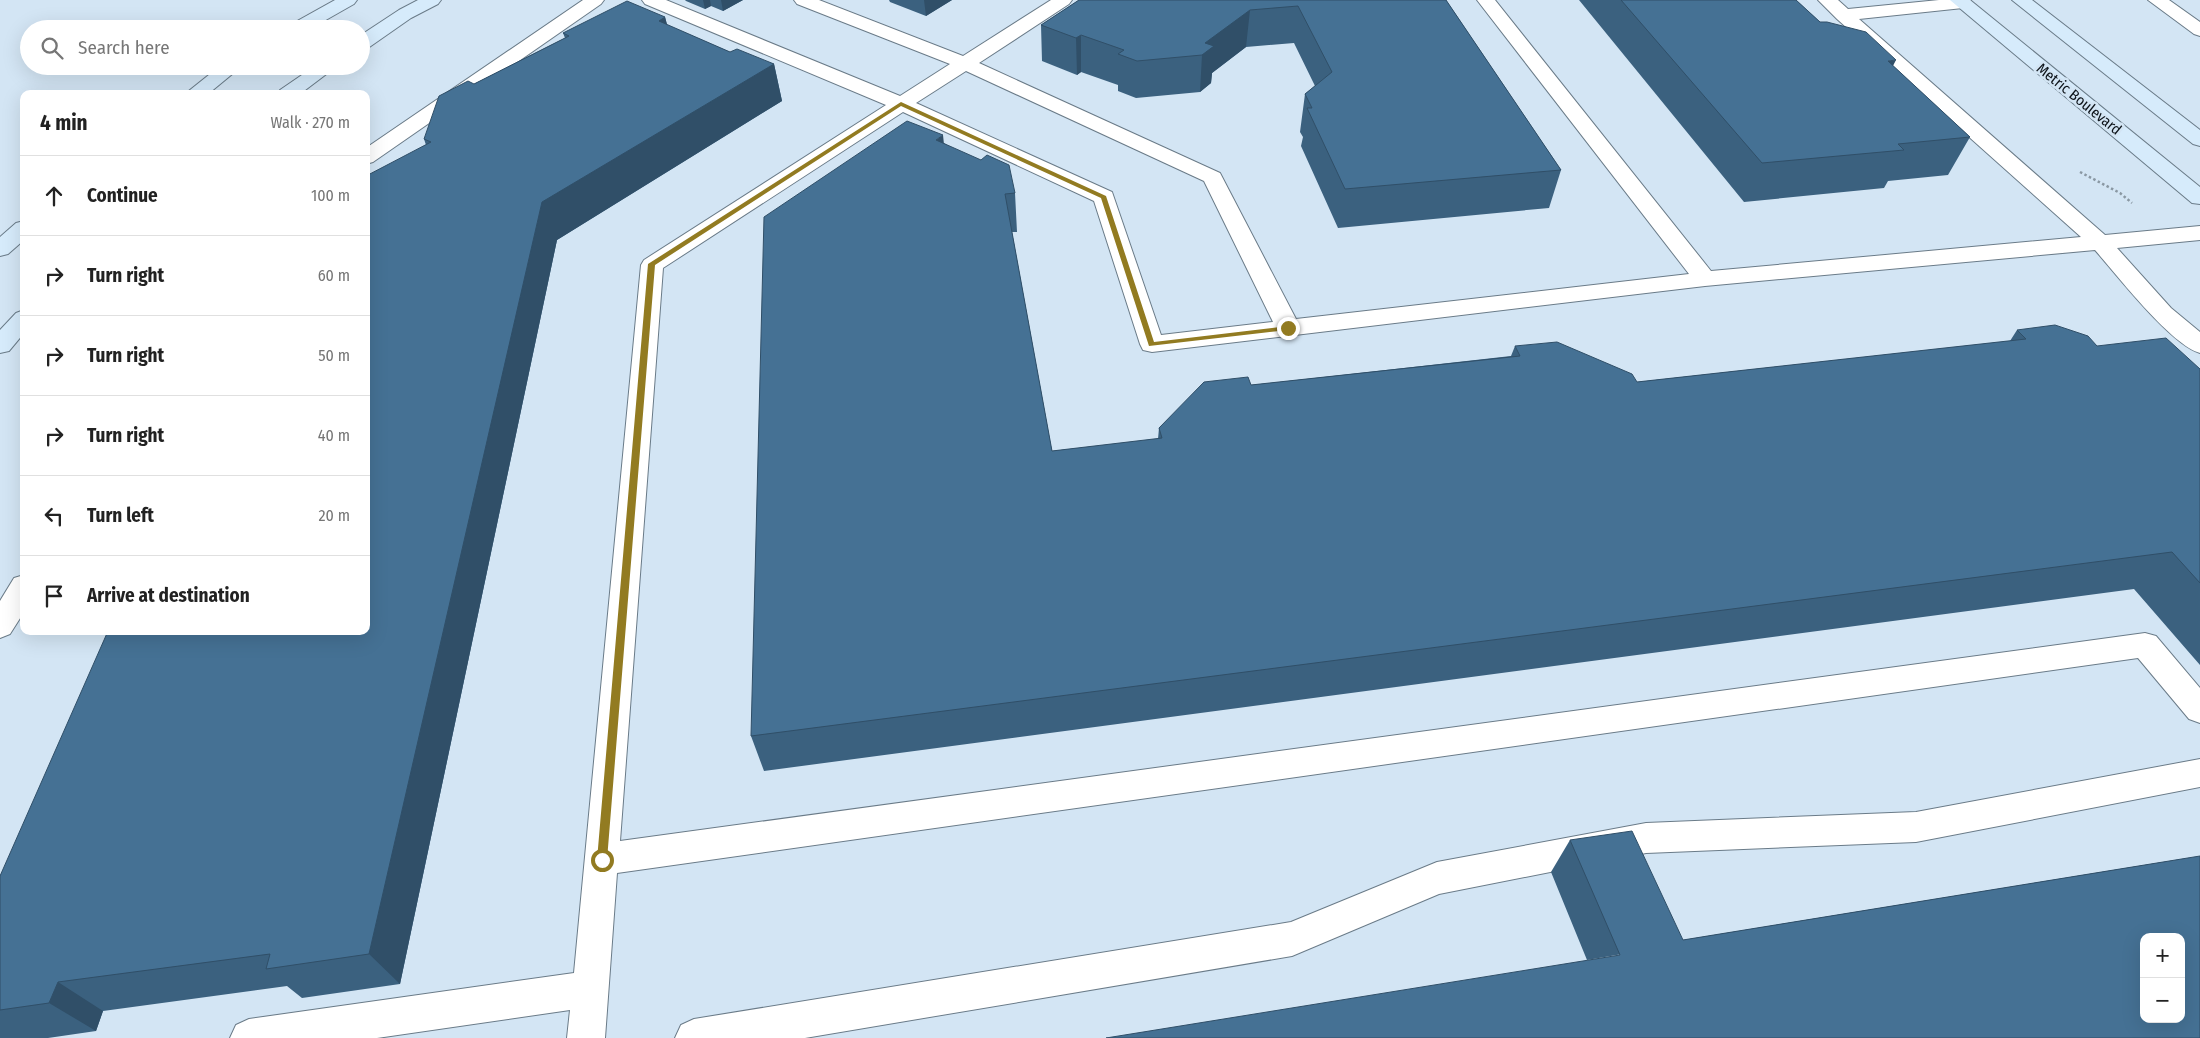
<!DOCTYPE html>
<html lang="en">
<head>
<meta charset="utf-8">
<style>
	body { margin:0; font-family:"Fira Sans Condensed",sans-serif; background:#f6f6f6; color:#222 }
	.controls { position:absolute; right:15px; bottom:15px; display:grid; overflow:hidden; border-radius:10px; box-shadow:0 5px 20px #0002 }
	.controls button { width:45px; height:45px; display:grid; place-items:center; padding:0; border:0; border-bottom:1px solid #e0e0e0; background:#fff; color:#222; font:25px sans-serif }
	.stop { position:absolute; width:15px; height:15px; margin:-11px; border:4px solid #927b21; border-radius:50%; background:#fff }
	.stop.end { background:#927b21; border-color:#fff; box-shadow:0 1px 5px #0008 }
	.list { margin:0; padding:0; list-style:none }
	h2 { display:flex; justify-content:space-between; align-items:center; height:65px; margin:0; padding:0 20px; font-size:21px }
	h2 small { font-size:16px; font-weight:400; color:#767676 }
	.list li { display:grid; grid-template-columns:32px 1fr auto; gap:15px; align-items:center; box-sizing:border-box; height:80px; padding:0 20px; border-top:1px solid #e0e0e0 }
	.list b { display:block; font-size:19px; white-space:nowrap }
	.list em { font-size:16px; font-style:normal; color:#767676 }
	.icon { flex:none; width:28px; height:28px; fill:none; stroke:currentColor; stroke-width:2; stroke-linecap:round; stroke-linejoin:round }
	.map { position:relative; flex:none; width:2200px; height:1038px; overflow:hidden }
	.search { position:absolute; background:#fff; box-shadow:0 5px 20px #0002; left:20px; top:20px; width:350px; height:55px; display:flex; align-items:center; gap:12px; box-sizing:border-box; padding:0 18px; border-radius:28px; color:#767676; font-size:19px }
	.panel { position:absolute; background:#fff; box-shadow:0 5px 20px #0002; left:20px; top:90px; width:350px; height:545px; border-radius:10px }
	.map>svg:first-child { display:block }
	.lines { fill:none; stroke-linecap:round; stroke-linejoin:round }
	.service-casing { stroke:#6a7b88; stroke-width:2 }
	.secondary-casing { stroke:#6a7b88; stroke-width:2 }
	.path { stroke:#8a98a3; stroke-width:2.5; stroke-dasharray:2.5 2.5; stroke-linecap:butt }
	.service { fill:#fff; fill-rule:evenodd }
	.secondary { fill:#d6ebfb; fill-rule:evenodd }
	.wall { fill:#3b617f }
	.shaded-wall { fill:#304f68 }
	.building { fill:#457194; stroke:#304f68; fill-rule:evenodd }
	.route { fill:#927b21 }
	.labels { text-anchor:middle; stroke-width:5; stroke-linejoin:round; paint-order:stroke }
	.far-street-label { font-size:15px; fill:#0c1218; stroke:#d3e5f4 }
</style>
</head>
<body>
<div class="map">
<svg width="2200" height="1038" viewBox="0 0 2200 1038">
	<rect width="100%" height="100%" fill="#d3e5f4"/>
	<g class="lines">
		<g class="service-casing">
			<path id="service" d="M583,0H604L601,4L373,162L366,164V148Z
				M642,0H666L900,96L950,64L797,4L794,0H819L963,56L1051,0H1072L1069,4L979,63L1220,173L1296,319L1689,274L1477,0H1495L1711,271L2081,237L1837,19L1818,0H1838L1848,9L1939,0H1970L1972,3L1969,7L1963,8L1859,19L2105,235L2200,226V240L2117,248L2171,308L2200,332V353C2171,345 2116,274 2095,250L1705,286L1152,352L1143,350L1140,344L1094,201L903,112L663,268L620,841L2145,633L2156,636L2200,688V723L2189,719L2138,658L617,873L605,1038H567L570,1010L377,1038H230L236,1025L249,1019L574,973L641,265L644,260L886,105L645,4ZM966,71L1204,181L1273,322L1161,335L1112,192L916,103Z
				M2148,0H2169L2200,22V36L2194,34Z
				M24,575V612L10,634L0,638V601L14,578Z
				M2200,759V787L1916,842L1646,853L1439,894L1292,956L805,1038H675L681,1025L694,1019L1291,922L1437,862L1646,823L1916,812Z"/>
		</g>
		<g class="secondary-casing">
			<path id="secondary" d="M335,0H357L354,4L310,29H287L290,25Z
				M418,0H441L438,4L411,18L368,48L361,50V35L399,10Z
				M1950,0H1970L2200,187V204L2192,203Z
				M2012,0H2032L2200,130V146L2193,144Z
				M220,66H242L208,94H185Z
				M315,66H337L300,94H277L280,90Z
				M24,221V240L8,254L0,256V237L16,223Z
				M24,310V333L9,351L0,353V330L16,313Z"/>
		</g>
		<path class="path" d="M2080,172L2120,193L2132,203"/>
		<use href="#service" class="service"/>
		<use href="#secondary" class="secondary"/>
	</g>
	<path class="wall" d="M685,0H743L723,11L711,6L705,9L686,1Z
		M889,0H952L926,16L890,2Z
		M1079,0H1446L1561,170L1549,208L1338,228L1301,146L1303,137L1300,132L1305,94L1315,86L1294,43L1246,47L1212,73L1211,83L1200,92L1136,98L1118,91V85L1081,72L1077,75L1042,61L1041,25Z
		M1579,0H1796L1820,22L1893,66L1970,137L1948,175L1888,181L1884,188L1744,202Z
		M665,17L667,25L730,52L774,64L782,101L557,240L400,984L302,998L287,986L103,1011L96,1031L48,1038H0V876L426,145L424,139L474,84L565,38L563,33Z
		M944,143L1015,193L1017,232H1012L1052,451L1158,439L1159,428L1251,385L1511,356L1515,346L1637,382L2010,341L2017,330L2097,346L2200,369V665L2134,589L764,771L751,736Z
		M1570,840L1683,940L2200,856L1587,960L1551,872Z"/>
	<path class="shaded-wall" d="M703,0H710L711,6L705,9Z
		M721,0H743L723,11Z
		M924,0H952L926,16Z
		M1250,10L1246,47L1212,73L1211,83L1200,92L1202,55L1205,43Z
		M665,17L675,54L659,21Z
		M1081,35V72L1077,75L1076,38Z
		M1896,60L1877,97L1888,61Z
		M774,64L782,101L557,240L400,984L369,954L542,202Z
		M943,135L947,173L936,140Z
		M58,982L103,1011L96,1031L49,1003Z"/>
	<path class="building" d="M1079,0H1446L1561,170L1345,189L1307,108H1312L1305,94L1332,72L1298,6L1250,10L1205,43L1214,46L1202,55L1137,61L1118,54L1124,50L1081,35L1076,38L1041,25Z
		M1621,0H1796L1820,22H1827L1866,32L1896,60L1888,61L1970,137L1898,144L1904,150L1762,163Z
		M627,1L665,17L659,21L730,52L737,49L774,64L542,202L369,954L266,969L270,954L58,982L49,1003L0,1010V876L108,631H366V176L431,142L424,139L439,96L468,81L474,84L569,36L563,33Z
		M907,121L943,135L936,140L981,160L987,155L1009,165L1015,193L1005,194L1052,451L1162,438L1159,428L1204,382L1248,377L1251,385L1520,356L1515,346L1557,342L1632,374L1637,382L2026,339L2017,330L2055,325L2088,336L2097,346L2166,338L2200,369V583L2172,552L751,736L764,217Z
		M1632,831L1683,940L2200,856V1038H1106L1620,955L1570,840ZM2144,937H2181V1019H2144Z"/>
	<path class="route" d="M901,102L1106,196L1154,342L1288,326L1292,328L1288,330L1149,346L1101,198L901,106L655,265L607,860L602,864L598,863L597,860L648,264Z"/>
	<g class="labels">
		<g class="far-street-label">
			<text transform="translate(2079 99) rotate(39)" y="5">Metric Boulevard</text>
		</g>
	</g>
</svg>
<div class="controls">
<button>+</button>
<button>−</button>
</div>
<div class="stop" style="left:602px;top:860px"></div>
<div class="stop end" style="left:1288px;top:328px"></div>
<div class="search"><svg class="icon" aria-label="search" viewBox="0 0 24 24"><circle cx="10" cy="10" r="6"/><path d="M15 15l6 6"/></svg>Search here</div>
<section class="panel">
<h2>4 min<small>Walk · 270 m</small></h2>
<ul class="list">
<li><svg class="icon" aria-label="ahead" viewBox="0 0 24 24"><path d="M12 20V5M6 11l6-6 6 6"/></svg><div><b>Continue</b></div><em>100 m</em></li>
<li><svg class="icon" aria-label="right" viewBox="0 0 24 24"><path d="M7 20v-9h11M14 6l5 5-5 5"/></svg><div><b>Turn right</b></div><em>60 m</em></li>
<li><svg class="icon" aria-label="right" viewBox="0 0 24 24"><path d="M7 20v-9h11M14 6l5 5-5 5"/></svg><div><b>Turn right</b></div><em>50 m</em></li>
<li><svg class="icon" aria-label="right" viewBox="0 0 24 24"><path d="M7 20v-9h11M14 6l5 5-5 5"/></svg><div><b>Turn right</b></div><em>40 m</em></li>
<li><svg class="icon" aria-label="left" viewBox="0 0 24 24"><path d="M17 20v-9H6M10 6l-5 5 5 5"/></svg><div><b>Turn left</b></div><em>20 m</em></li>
<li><svg class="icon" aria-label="arrive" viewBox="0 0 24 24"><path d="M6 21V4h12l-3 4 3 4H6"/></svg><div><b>Arrive at destination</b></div></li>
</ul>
</section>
</div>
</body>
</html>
